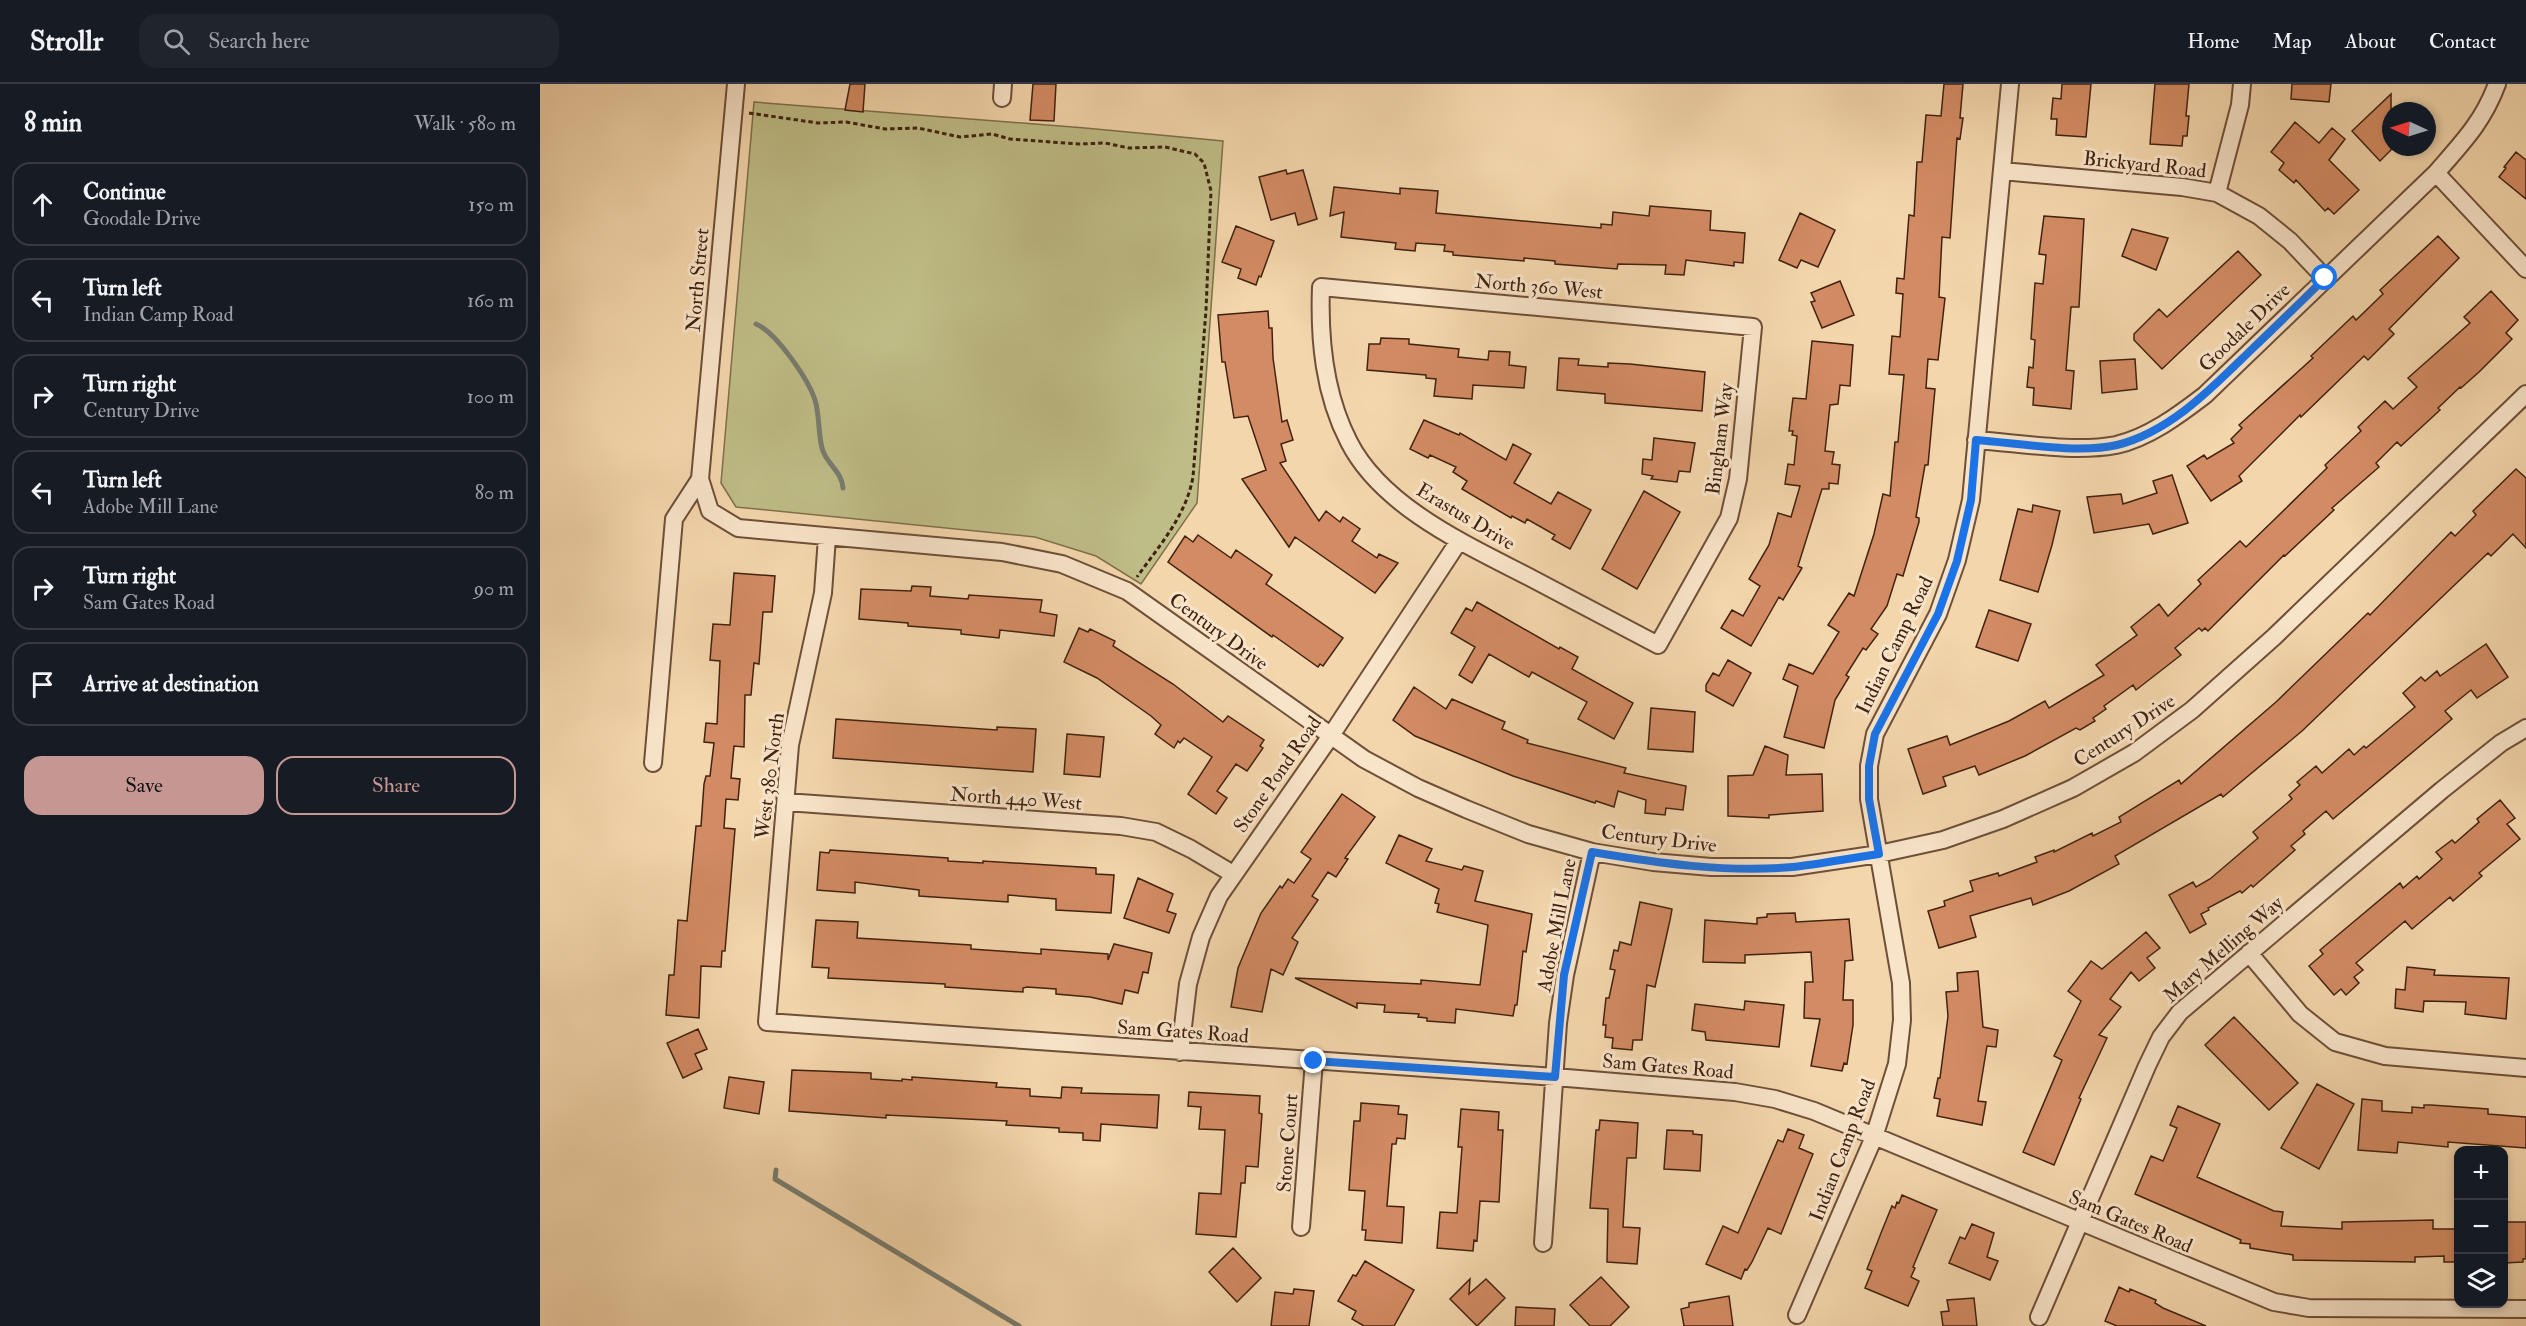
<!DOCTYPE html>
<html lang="en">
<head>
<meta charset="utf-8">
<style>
	body { margin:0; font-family:"IM FELL Double Pica",serif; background:#20242c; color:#f1f3f6 }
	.controls { position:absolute; right:18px; bottom:18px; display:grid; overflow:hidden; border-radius:12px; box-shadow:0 3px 9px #0003 }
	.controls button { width:54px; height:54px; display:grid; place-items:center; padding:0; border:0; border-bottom:2px solid #363941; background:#171b24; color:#f1f3f6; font:30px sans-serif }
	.compass { position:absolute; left:1842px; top:18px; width:54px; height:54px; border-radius:50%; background:#171b24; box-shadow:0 3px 9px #0003; rotate:274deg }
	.stop { position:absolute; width:18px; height:18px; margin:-14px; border:4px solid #1a73e8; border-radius:50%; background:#fff }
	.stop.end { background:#1a73e8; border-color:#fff; box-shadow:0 2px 6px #0008 }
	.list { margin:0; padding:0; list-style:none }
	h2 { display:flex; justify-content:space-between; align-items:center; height:78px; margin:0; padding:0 24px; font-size:26px }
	h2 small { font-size:20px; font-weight:400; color:#9ea1a6 }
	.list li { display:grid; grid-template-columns:39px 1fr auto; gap:18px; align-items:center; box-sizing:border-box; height:84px; margin:0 12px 12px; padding:0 12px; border:2px solid #363941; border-radius:18px }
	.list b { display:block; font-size:22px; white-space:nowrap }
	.list p { margin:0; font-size:20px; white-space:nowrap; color:#9ea1a6 }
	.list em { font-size:20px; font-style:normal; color:#9ea1a6 }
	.actions { display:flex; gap:12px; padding:18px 24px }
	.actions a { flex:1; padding:14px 0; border:2px solid #c59692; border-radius:18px; text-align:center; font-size:21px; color:#c59692 }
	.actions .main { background:#c59692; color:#111 }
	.icon { flex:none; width:33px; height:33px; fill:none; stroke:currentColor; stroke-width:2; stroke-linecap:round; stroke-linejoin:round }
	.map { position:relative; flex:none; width:1986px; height:1242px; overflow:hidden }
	header { display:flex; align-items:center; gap:36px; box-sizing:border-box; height:84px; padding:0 30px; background:#171b24; border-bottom:2px solid #363941 }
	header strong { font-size:28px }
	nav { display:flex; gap:33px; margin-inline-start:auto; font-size:21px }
	.search { width:420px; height:54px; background:#20242c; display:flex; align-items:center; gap:15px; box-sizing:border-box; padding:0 21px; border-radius:18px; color:#9ea1a6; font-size:22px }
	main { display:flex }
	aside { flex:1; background:#171b24 }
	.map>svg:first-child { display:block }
	.green { fill:#bfbd87; stroke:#80704c; stroke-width:1.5 }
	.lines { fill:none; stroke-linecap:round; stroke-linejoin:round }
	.stream { stroke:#787d6f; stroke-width:5 }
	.building { fill:#d38b63; stroke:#412211; stroke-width:1.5 }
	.street-casing { stroke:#6e4f38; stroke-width:20 }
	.path { stroke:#412211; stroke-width:3; stroke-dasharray:4.5 3; stroke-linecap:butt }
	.street { stroke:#f8e4c9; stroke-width:16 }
	.route { stroke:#1a73e8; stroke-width:8 }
	.labels { text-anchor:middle; stroke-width:6; stroke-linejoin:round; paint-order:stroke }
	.street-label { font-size:20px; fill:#412211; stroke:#f8e4c9 }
</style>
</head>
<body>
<header>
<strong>Strollr</strong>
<div class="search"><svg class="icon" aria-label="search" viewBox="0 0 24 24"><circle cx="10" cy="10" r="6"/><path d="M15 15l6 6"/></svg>Search here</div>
<nav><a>Home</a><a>Map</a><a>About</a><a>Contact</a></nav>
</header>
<main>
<aside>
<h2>8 min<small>Walk · 580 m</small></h2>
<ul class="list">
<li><svg class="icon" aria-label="ahead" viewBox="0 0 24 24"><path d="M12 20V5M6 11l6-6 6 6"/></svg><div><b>Continue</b><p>Goodale Drive</p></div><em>150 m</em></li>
<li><svg class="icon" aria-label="left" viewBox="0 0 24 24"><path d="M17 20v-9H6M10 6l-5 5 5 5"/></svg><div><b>Turn left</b><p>Indian Camp Road</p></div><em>160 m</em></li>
<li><svg class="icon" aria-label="right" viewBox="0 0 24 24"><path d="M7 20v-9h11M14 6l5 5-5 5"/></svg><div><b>Turn right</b><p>Century Drive</p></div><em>100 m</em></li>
<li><svg class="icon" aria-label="left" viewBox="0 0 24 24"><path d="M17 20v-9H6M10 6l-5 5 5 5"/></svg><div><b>Turn left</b><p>Adobe Mill Lane</p></div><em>80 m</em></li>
<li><svg class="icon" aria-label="right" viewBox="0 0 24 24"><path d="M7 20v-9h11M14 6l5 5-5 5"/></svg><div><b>Turn right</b><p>Sam Gates Road</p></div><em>90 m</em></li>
<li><svg class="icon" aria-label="arrive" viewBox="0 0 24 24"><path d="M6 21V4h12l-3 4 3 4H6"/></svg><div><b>Arrive at destination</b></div></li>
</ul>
<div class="actions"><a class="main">Save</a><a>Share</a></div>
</aside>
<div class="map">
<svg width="1986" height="1242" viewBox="0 0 1986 1242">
	<rect width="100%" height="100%" fill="#f4d6ac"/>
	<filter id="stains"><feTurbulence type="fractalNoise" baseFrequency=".00333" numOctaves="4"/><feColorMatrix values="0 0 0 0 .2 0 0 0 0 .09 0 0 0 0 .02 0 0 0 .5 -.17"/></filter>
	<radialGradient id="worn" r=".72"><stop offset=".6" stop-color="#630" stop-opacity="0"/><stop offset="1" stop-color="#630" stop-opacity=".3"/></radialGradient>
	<path class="green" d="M214,18L545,44L683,57L657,419L601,500L556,472L495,453L196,423L181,399Z"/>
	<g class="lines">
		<path class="stream" d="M216,240C236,248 268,295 275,316C280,331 278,355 283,367C288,381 302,388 303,404
			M236,1086L235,1095L479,1242"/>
	</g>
	<path class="building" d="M310,0H325L323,28L305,26Z
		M493,0H516L514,37L490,36Z
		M1404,0H1423L1420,34H1423L1420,55L1417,54L1410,154L1402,153L1399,213L1405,214L1398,276L1388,275L1386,304L1395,305L1388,381H1385L1376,433L1379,434V438L1363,492L1357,490L1347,522L1331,545L1338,550L1326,566L1323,564L1306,591L1309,593L1295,616L1284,664L1244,653L1258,602L1243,595L1249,580L1273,590L1299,548L1288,541L1309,509L1314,512L1334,450L1343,410L1350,412L1355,358H1358L1364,291L1349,290L1352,252L1360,253L1363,210L1356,209L1357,194L1364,195L1369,131L1374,132L1377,78H1382L1386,31L1401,32Z
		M1522,0H1551L1546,53L1516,51L1517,35H1511L1513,14L1521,15Z
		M1615,0H1649L1646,32H1649L1647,52H1643L1642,62L1610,60Z
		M1752,0H1791L1789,18L1751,15Z
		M1851,10V66L1840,77L1812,47Z
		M1755,38L1779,59L1792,44L1805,55L1789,76L1819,106L1794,130L1788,124L1785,127L1756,96L1754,99L1739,86L1744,79L1731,68Z
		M1976,68L1986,76V115L1959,93L1966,84L1964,83Z
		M746,86L747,90L763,86L777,135L758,141L755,129L731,136L719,93Z
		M794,103L860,110V104L898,107L896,129L1061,144V140L1072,141L1073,128L1109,132L1110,122L1171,127L1170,146L1205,149L1203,179L1194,178V182L1146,176L1144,191L1125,190L1126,181L1078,180L1077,185L1015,180V177L984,174V177L913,171V168L904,167L905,161L876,159L875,167L855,165L856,159L801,153L804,128L790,132Z
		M1260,129L1295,146L1278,183L1261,176L1257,184L1239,176Z
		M1504,132L1544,135L1539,223H1531L1526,286L1534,287L1531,325L1493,321L1494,304L1487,303L1489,283L1493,284L1495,256L1491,255L1495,199L1503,200L1506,171L1499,170Z
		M696,142L734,157L721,193L719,192L716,201L698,194L701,185L682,178Z
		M1592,145L1628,154L1616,186L1582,172Z
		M1898,152L1919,174L1849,245L1854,250L1828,276L1824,272L1761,333L1760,331L1699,392L1702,397L1671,417L1647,382L1664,371L1667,375L1694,359L1691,355L1702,344L1699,341L1773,274L1771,272L1813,232L1816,236L1843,210L1840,206Z
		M1698,167L1721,191L1622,285L1594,256V250L1619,225L1627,233Z
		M1300,197L1314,231L1282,244L1271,218L1275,217L1271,209Z
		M1951,207L1978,236L1966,249L1972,255L1939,288L1921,304L1920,303L1898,324L1900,326L1861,362L1857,358L1836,379L1839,383L1792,424L1794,426L1745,472L1744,471L1668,547L1665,544L1662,547L1659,544L1635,564L1641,571L1596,606L1593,601L1564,622L1566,625L1553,634L1555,637L1540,646L1536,644L1485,672L1439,691L1435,682L1403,693L1406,702L1383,710L1368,665L1407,652L1410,661L1469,637L1505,617L1509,624L1564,591L1556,581L1597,551L1591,543L1619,520L1628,532L1661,500L1658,496L1700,457L1706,463L1738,432L1787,384L1785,381L1821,347L1818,343L1845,317L1853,325L1877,303L1868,294L1930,239L1924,233Z
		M728,227L729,244H732L733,274L742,338L747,336L753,356L741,360L746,377L740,379L779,437L786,427L800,438L803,433L820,445L812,457L837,474L839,470L858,479L835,509L755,453L749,463L702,395L726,386L708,332L694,334L685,278H682L678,231Z
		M841,254L869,255V260L919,265L918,273L948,276L949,267L970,268L969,281L986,283L984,304L933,301L932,315L894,312L896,295L886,294V291L827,286L829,260H840Z
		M1272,257L1313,261L1310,302L1300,301L1298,320L1290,321L1285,367L1294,368L1292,380L1300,381L1298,400L1289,399V405H1282L1258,482L1262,484L1243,516L1239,513L1211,562L1181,544L1192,526L1203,532L1220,502L1209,495L1229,461L1238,429L1251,433L1260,402L1245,400L1248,380L1254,381L1257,352L1252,351L1253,347H1249L1251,330L1253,314L1266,315Z
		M1019,274L1039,275L1038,281L1068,283V279L1090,280L1165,288L1162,327L1065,319V310L1017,306Z
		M1595,275L1597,305L1562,309L1560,277Z
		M884,336L919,351L920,349L966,376L973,360L991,370L974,399L1011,420L1018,408L1051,426L1030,465L1012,455L1015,451L987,435L985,439L972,432L971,434L922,405L927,397L913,388L916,383L890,371L888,374L870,365Z
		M1114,354L1155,359L1150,388L1139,387L1137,398L1111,395L1113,392L1102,390L1103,375L1112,376Z
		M1976,385L1986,394V464L1973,450L1951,472L1948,469L1762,647L1683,713L1681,710L1575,772L1579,780L1529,807L1493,821L1491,814L1430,832L1436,853L1399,864L1388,827L1405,822L1404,817L1433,807L1430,797L1458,789L1459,792L1497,778L1495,773L1514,766V768L1552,749L1553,752L1581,738L1579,733L1639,696L1641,700L1736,618L1828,529L1830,531L1911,448L1915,452L1936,431L1933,427Z
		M1632,391L1648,439L1613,450L1609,440L1554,449L1547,413L1581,410L1583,420L1617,409L1613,397Z
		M1104,407L1140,428L1097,505L1062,485Z
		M1493,421L1520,427L1512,461L1498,508L1460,496L1478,425L1492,428Z
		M658,451L691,474L696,466L732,491L726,500L803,554L783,582L780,580L778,583L733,551L732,553L628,478L645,452L653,458Z
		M194,489L235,492L232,528H223L219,580L214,579L211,611H205L204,663L194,662L191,694L200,695L198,716L186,715L184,744L195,745L185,867H182L181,883L161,882L159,934L126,931L129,891H134L138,836L147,837L156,742H161L164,700L166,692H170L174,659L164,658L166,639L177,640L180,577L170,576L173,540L190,541Z
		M372,502L391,503L390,512L428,515L429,511L502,516L500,528L517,531L514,552L460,546L459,554L421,550V546L368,542V539L319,535L321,505L371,507Z
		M937,518L1019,565L1020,563L1038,573L1032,585L1093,619L1074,655L1038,635L1047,618L992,588L989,593L949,570L932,599L919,591L935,563L911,549L926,524L932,527Z
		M1449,526L1491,540L1478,577L1436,563Z
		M539,544L548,548L550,545L575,557L573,562L633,600L683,638L688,632L724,656L720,662L723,664L707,687L696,680L677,707L687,714L676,730L648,710L672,673L644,654L640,659L638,657L634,664L615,650L621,641L611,632L557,594L524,578Z
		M1946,560L1968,593L1937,614L1931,606L1905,627L1912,635L1793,735L1786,727L1763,747L1765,750L1751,762L1755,766L1713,803L1711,801L1702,809L1700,807L1668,824L1669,826L1661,830L1666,840L1650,849L1629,811L1653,798L1656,803L1670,795L1718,754L1713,748L1752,715L1749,711L1760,701L1757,698L1776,682L1782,689L1809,665L1814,671L1824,662L1826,664L1875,623L1863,609L1881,593L1885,597L1897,587L1900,592Z
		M1188,576L1211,589L1193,622L1166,607V601L1173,589L1179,592Z
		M874,603L906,625L912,615L965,638L962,645L988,656L987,659L1086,684L1084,689L1146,702L1143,726L1126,724L1125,731L1105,729L1106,716L1078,707L1074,723L1056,717L1055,719L973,692L875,652L853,636Z
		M1111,624L1155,628L1153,668L1108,665Z
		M296,635L457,646V643L496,645L493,688L293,674Z
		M527,650L564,653L560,693L524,690Z
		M1225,662L1248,671L1246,691L1282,690L1283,727L1229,731V734L1188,732V692L1213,691Z
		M802,710L835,733L805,774L808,775L796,793L788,788L772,812L778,816L752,854L758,858L743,891L731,885L722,928L691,923L698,884L721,829L740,802L742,804L748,795L754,799L771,775L761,768Z
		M1960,716L1975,734L1967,740L1980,755L1939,789L1942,792L1913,817L1910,813L1872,845L1865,837L1816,879L1823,886L1814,893L1819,899L1806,911L1801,905L1794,911L1769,882L1783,870L1780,866L1860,799L1863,804L1877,792L1879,795L1902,775L1896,768L1912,756L1915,759L1939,738L1937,735Z
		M859,751L892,765L886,777L922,786L924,782L943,787L935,817L992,830L986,868L983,867L977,921H975L973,932L916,925L915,939L887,937V934L878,933L879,930L844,928L845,921L817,919V924L755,894L881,900V896L940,901L948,841L897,828L899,820L895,819L899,805L846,779Z
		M290,766L408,774V777L443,779V777L556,784V790L574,791L571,829L516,826V815L468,811V818L379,812V806L315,798V809L277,806L280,768L289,769Z
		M598,794L633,810L627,827L636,830L629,849L584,834Z
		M1100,818L1132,825L1130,836L1115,903L1107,901L1102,956H1093L1092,966L1072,964L1073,954L1065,953L1066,941H1063L1066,914H1069L1075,886L1070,885L1074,866L1078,867L1080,858L1091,861Z
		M1255,829L1256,838L1309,835L1313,876L1305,877L1303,916H1313V941L1307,980L1304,979L1302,987L1271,982L1280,935L1264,934L1265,898H1273L1271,868L1205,871V879L1163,878L1165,836L1217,840V834L1227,833V830Z
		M276,836L318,838L317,854L431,861V865L501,870V865L568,870V876L574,860L612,869L608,889L603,888L598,909L585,906L582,920L550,913L516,910V905L487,903L483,904V908L405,903V900L288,894L289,884L272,883Z
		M1606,848L1620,864L1607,874L1615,884L1599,897L1591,888L1570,915L1581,923L1559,951L1567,954L1539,1014L1541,1015L1514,1081L1483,1068L1522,976L1514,972L1541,917L1528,907L1551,877L1562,885Z
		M1867,883L1895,886L1894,891L1969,894L1966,935L1925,930L1926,918L1884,917L1883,928L1855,924L1856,905L1865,906Z
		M1438,887L1443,943L1458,946L1456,963L1447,962L1438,1017L1446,1018L1442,1041L1397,1032L1400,1015L1394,1014L1398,994H1400L1408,932L1406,908L1418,907L1417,889Z
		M1205,917L1244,921L1239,963L1166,956L1165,948L1152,946L1155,920L1204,926Z
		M1694,933L1758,999L1729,1026L1665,961Z
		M158,945L167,965L155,970L162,985L143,994L127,959Z
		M252,986L331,989V995L362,997V995L372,996V993L457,999L456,1003L490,1005V1012L521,1014L522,1003L542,1004L541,1009L619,1011L617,1044L561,1040L560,1057L543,1056V1049L519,1048V1044L466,1041L467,1037L346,1031V1034L249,1027Z
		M189,993L224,998L219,1030L184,1024Z
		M1777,1000L1814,1020L1779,1085L1741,1064Z
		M649,1008L720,1012L719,1029L722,1030L718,1083L706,1082L705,1099H701L696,1153L656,1150L659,1109L681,1110L685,1046L659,1045L661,1023L648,1022Z
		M1822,1015L1842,1017V1027L1872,1029V1023L1884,1024V1021H1891L1948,1025V1030L1986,1033V1064L1908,1058V1063L1858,1058L1857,1069L1818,1066Z
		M821,1019L859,1022L858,1030L867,1031L865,1055L857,1054L856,1060H852L847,1122L864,1123L862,1159L825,1156L826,1146H822L825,1107L809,1106L814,1037H820Z
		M1638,1022L1680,1040L1657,1093L1734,1127L1743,1128L1741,1142L1802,1145V1138L1893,1136V1145H1918V1178H1904V1172L1875,1173V1178L1753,1176V1171L1710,1164V1160L1700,1159L1701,1156L1595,1110L1611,1072L1623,1077L1637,1044L1630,1041Z
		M921,1025L959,1028L958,1046H963L959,1118L940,1117L937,1157L934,1156L933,1167L897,1164L900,1128L917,1129L922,1063H918Z
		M1060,1036L1098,1039L1096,1074H1087L1083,1143L1100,1144L1097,1180L1067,1178L1068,1125L1050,1124L1056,1046H1059Z
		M1248,1045L1264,1051L1259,1064L1273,1070L1241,1150L1228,1144L1212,1178L1207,1186L1205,1185L1201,1195L1166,1180L1183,1142L1198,1149L1238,1056L1243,1058Z
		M1127,1046L1153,1047V1050L1162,1051L1160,1087L1124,1085Z
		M1362,1111L1397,1126L1373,1183L1375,1184L1371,1193L1379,1197L1368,1222L1325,1204L1332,1187L1327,1185L1341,1149L1352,1122L1355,1124L1357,1118L1359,1119Z
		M1964,1138H1986V1175H1983V1178L1964,1179Z
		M1432,1140L1454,1149L1447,1173L1458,1177L1450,1196L1409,1179L1420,1153L1425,1155Z
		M693,1164L721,1194L697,1218L669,1188Z
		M825,1177L874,1206L854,1242H824L812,1235L816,1227L798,1217L813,1191L816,1192Z
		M1061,1193L1089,1223L1070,1242H1050L1030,1221Z
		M930,1195L929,1210L946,1195L965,1214L937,1242L910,1215Z
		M1579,1203L1589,1208L1590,1205L1616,1216L1615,1219L1623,1224L1666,1242H1577L1565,1237Z
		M754,1205L774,1207L769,1242H731L735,1208L753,1210Z
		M1189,1212L1193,1242H1144L1141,1225L1149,1223V1219Z
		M1434,1214L1437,1242H1403L1401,1228L1409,1227L1407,1216Z
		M976,1223L1015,1225L1014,1242H975Z"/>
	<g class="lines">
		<g class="street-casing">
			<path id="street" d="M196,0L160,395L170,427L198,444L462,468L522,480L587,507L824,675L878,704L926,725L988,750L1052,768L1113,778L1171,783H1252L1339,770L1403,756L1463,735L1533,704L1594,669L1652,626L1734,553L1986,310
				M462,14L463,0
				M1462,87L1642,103L1677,109L1719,132L1750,157L1785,194
				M1896,89L1986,185
				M1677,109L1700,21L1702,0
				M781,203L1213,243L1198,395L1189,434L1118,561C1075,538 1032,516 989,493C927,461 842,423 809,358C784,310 779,256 781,203Z
				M1436,356C1480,359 1533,369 1576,361C1608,354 1639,331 1665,311L1896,89C1922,59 1943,38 1957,0
				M287,453L283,509L250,661L227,938L1015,993L1195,1008L1235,1015L1274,1027L1734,1218L1769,1224L1986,1225
				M113,679L134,435L160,395
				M246,718L581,742L616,748L651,765L693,790
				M1709,869L1760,930L1795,958L1845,972L1986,984
				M640,968L648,900L661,853L679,812L790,653L919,457
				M761,1143L774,977
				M1003,1159L1018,939L1025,891L1052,768
				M1257,1231L1334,1053L1357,980L1362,936L1361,899L1329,715V682L1335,650L1398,530L1417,476L1431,416L1470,0
				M1499,1233L1607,982L1621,953L1640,928L1902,706L1961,659L1986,644"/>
		</g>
		<path class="path" d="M209,29L278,39L306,38L345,45L378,44L420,53L452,50L470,55L539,60L565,59L589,64L625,63L655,70L664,79L671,107L666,226L653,393C646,432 619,462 597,493"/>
		<use href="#street" class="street"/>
	</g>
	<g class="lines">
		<path class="route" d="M774,977L1015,993L1024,891L1052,768C1117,779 1186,789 1253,783C1282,780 1310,774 1339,770L1329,715V682L1335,650L1398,530L1417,477L1431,416L1436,356C1477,359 1538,370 1577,361C1630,348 1672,304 1710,267C1735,243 1760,219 1785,194"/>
	</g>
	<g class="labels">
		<g class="street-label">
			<text transform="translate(1605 80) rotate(6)" y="7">Brickyard Road</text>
			<text transform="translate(157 196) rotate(-85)" y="7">North Street</text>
			<text transform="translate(999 202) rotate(5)" y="7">North 360 West</text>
			<text transform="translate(1704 243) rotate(-44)" y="7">Goodale Drive</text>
			<text transform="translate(1179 355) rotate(-83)" y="7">Bingham Way</text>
			<text transform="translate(926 432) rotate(31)" y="7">Erastus Drive</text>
			<text transform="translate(679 547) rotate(36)" y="7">Century Drive</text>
			<text transform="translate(1354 561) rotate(-64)" y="7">Indian Camp Road</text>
			<text transform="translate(1584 646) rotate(-33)" y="7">Century Drive</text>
			<text transform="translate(737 690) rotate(-55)" y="7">Stone Pond Road</text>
			<text transform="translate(229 692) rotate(-83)" y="7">West 380 North</text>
			<text transform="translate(476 714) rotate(4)" y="7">North 440 West</text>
			<text transform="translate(1119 754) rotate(7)" y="7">Century Drive</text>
			<text transform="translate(1016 841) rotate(-79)" y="7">Adobe Mill Lane</text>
			<text transform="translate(1683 865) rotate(-41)" y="7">Mary Melling Way</text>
			<text transform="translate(643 947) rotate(4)" y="7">Sam Gates Road</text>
			<text transform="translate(1128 982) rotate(5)" y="7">Sam Gates Road</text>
			<text transform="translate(747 1059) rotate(-86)" y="7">Stone Court</text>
			<text transform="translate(1302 1066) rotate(-69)" y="7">Indian Camp Road</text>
			<text transform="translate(1591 1137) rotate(23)" y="7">Sam Gates Road</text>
		</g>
	</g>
	<rect width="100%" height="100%" filter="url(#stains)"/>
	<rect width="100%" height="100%" fill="url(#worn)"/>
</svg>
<div class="controls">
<button>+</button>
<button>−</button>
<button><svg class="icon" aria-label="layers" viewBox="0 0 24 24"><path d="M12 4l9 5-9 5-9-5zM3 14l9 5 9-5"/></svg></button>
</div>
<svg class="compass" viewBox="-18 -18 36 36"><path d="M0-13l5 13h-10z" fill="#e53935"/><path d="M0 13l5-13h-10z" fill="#9ea1a6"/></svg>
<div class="stop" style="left:1785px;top:194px"></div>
<div class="stop end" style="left:774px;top:977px"></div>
</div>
</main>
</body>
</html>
